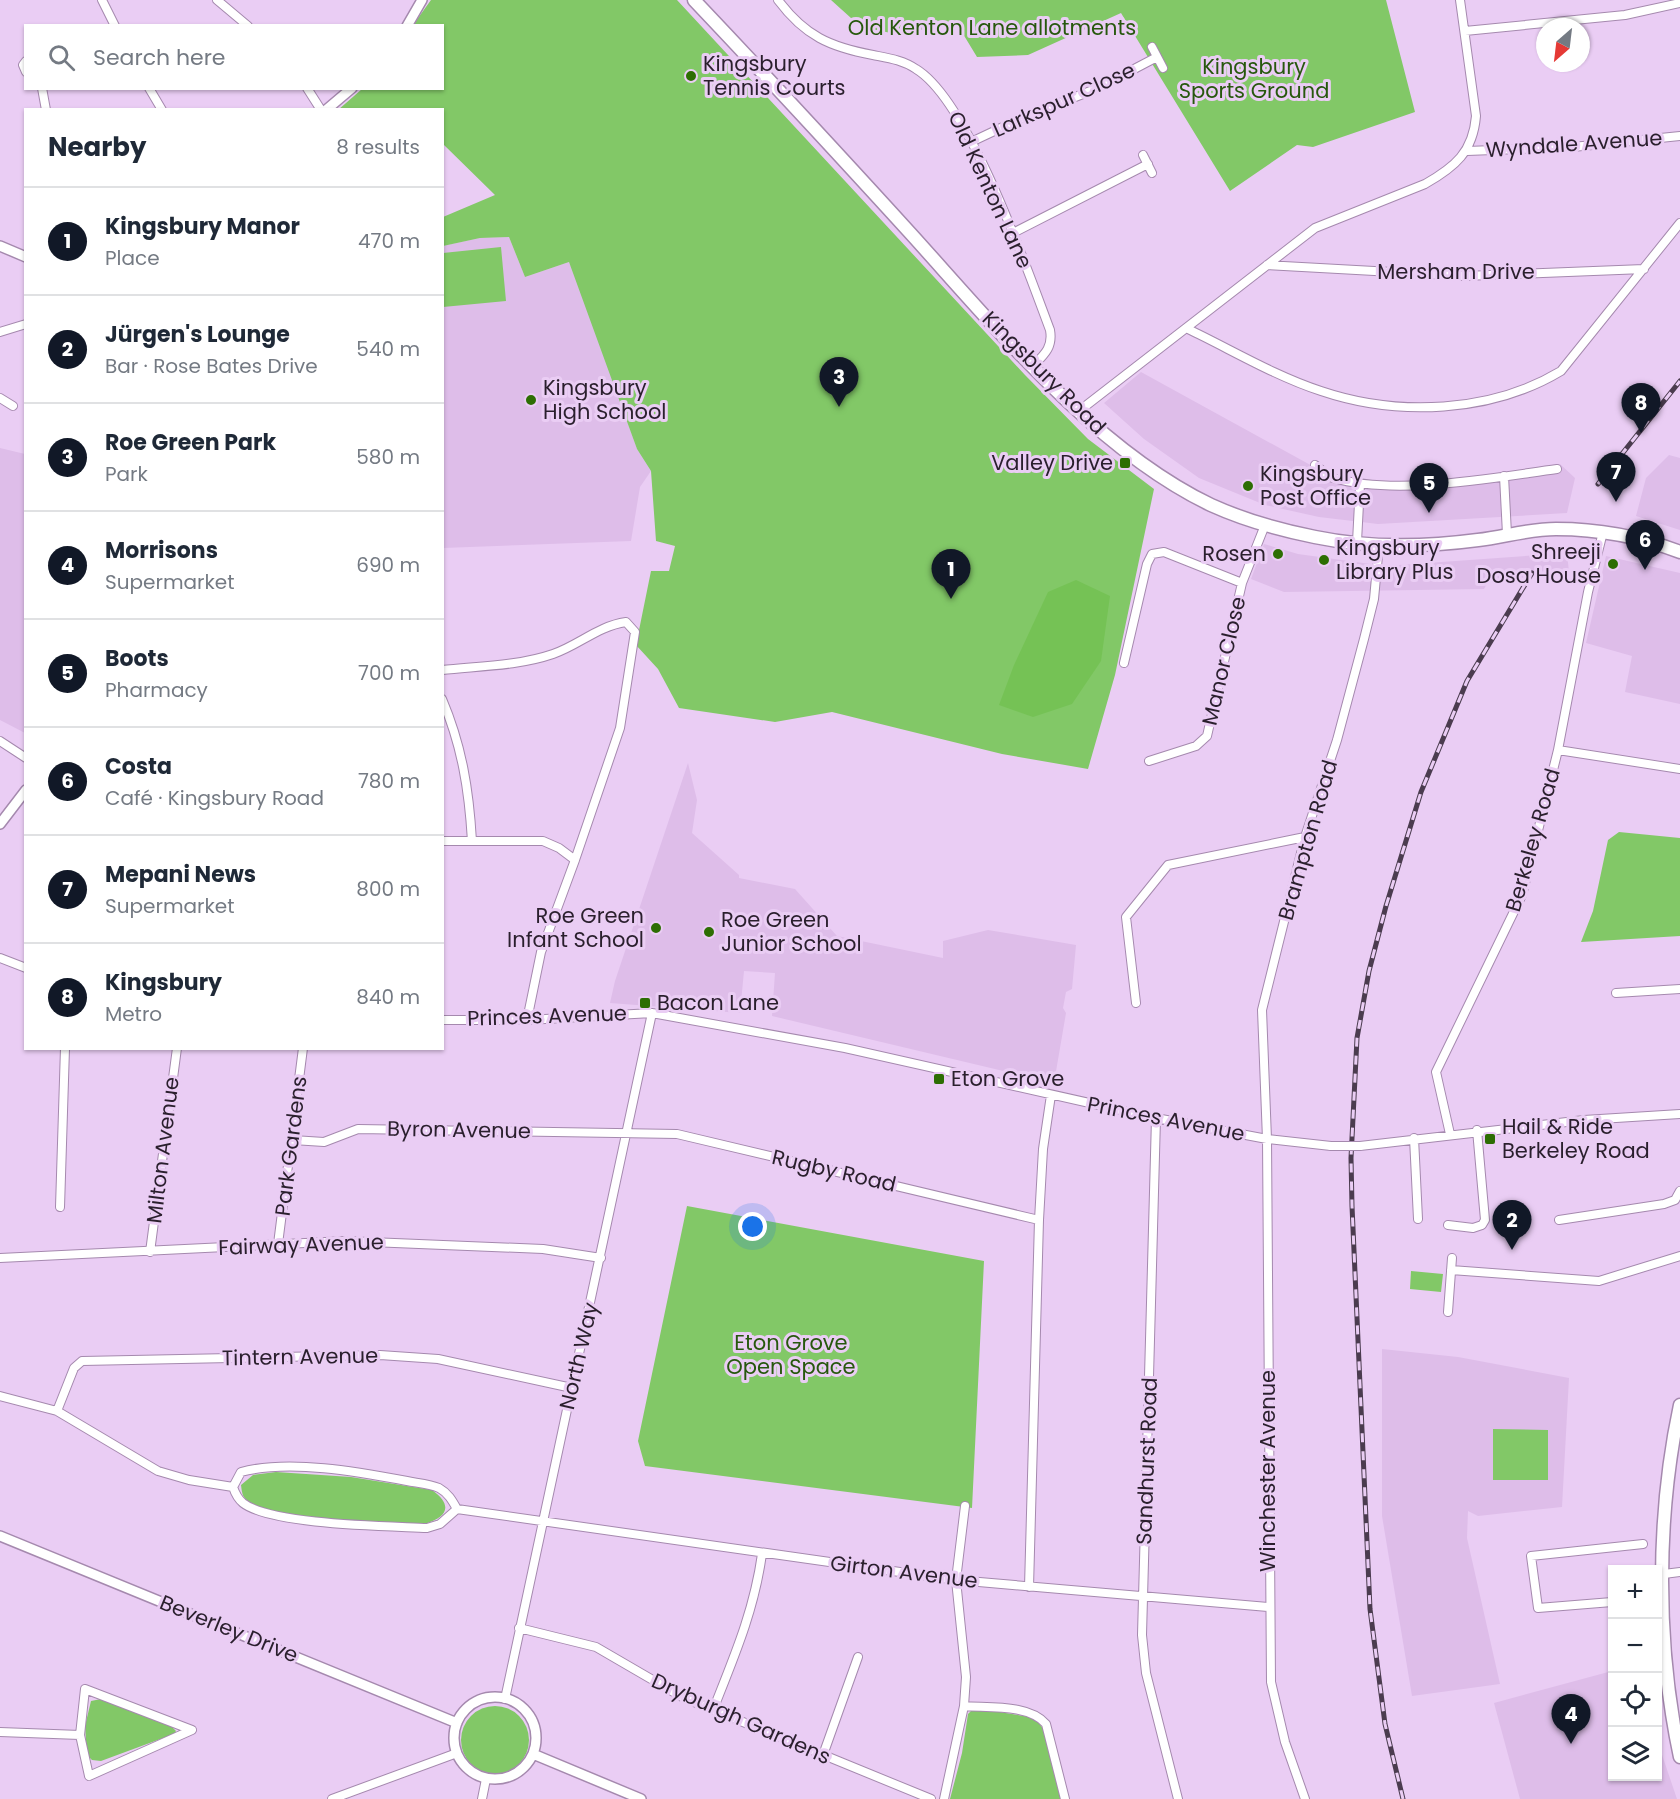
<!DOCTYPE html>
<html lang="en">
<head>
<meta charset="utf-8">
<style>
	body { margin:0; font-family:Poppins,sans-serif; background:#f6f6f7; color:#1f2937 }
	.controls { position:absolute; right:18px; bottom:18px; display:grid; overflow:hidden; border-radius:0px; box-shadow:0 2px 4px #0004 }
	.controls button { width:54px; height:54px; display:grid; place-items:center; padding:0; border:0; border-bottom:2px solid #e0e1e3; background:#fff; color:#1f2937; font:30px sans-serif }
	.compass { position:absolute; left:1536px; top:18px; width:54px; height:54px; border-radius:50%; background:#fff; box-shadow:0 2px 4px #0004; rotate:208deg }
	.you { position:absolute; left:753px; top:1227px; width:21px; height:21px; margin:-15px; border:4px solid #fff; border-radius:50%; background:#1a73e8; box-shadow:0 0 0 9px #1a73e833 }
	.badge { display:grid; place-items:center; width:39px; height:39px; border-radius:50%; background:#111827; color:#fff; font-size:20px; font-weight:700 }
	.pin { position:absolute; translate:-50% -50px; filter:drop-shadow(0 2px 3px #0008) }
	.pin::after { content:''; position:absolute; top:32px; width:21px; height:18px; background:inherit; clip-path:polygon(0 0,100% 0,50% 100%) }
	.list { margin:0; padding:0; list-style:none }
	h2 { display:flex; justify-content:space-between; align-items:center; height:78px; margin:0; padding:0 24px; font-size:26px }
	h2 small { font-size:20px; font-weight:400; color:#747a83 }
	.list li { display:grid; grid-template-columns:39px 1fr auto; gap:18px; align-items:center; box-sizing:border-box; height:108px; padding:0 24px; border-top:2px solid #e0e1e3 }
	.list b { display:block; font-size:22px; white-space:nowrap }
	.list p { margin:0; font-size:20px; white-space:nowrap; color:#747a83 }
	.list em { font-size:20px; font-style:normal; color:#747a83 }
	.icon { flex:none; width:33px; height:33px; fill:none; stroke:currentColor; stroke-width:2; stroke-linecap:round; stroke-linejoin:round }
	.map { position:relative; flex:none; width:1680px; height:1799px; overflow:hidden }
	.search { position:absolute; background:#fff; box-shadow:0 2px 4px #0004; left:24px; top:24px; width:420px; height:66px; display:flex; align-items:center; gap:15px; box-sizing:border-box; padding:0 21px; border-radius:0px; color:#747a83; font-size:22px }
	.panel { position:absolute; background:#fff; box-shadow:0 2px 4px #0004; left:24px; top:108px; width:420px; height:942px; border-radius:0px }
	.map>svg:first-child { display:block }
	.built { fill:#debde9 }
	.green { fill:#82c867 }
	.forest { fill:#75c255 }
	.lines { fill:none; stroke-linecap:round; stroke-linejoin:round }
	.minor-casing { stroke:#a589ae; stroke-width:10 }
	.tertiary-casing { stroke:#a589ae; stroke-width:12 }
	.primary-casing { stroke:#a589ae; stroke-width:15 }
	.minor { stroke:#fff; stroke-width:8 }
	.tertiary { stroke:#fff; stroke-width:9 }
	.primary { stroke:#fff; stroke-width:12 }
	.rail-casing { stroke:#4b3c4f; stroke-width:5 }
	.rail { stroke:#eacdf4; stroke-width:3; stroke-dasharray:9; stroke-linecap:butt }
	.minor-bridge-casing { stroke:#a589ae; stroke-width:10; stroke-linecap:butt }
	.minor-bridge { stroke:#fff; stroke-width:8 }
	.poi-dot { fill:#2d6e03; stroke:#eacdf4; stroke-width:2 }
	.labels { text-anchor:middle; stroke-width:6; stroke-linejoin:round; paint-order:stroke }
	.park-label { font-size:21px; fill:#27580d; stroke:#eacdf4 }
	.poi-label { font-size:21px; fill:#2a1f2d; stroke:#eacdf4; text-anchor:start }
	.street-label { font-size:21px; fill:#2a1f2d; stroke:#eacdf4 }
</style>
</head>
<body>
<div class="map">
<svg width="1680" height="1799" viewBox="0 0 1680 1799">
	<rect width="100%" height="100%" fill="#eacdf4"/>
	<path class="built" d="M509,237L525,277L569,262L578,281L637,449L651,471L640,487L631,541L443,548L442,246L480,238Z
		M1141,372L1325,473L1366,483L1438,485L1560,464L1575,478L1567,513L1378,524L1319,517L1265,505L1199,478L1144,439L1104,403Z
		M0,448L25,454V733L0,720Z
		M1669,455L1680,458V530L1636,516L1646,478Z
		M1264,544L1298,554L1385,566L1567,553L1569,572L1488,582L1484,589L1284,592L1251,579Z
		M1606,556L1680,573V704L1625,692L1632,656L1586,643Z
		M688,763L697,800L692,833L739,875V878L795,889L837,936L943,958V941L988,930L1076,945L1072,989L1066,992L1063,1008L1066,1013L1054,1083L772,1016L775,973L744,971L740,1013L610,1003L615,981Z
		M1382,1349L1458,1357L1569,1378L1562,1507L1478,1516L1468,1511L1467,1538L1500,1684L1412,1696L1382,1516Z
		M1612,1671V1776H1658V1743L1677,1799H1520L1494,1703Z"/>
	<path class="green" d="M431,0H677L1025,375L1088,439L1154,489L1115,675L1088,769L1002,754L832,712L775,722L679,708L658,669L636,645L651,571H669L675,546L656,541L651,471L637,449L569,262L525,277L509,237L480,238L443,246V217L495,195L443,144L442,110H338L362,89L442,88V26L413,25Z
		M831,0H1386L1415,112L1313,147L1297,145L1230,191L1121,13L1028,55L977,57L957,24L896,34L861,27Z
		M501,247L506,301L443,307V253Z
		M1619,832L1680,838V936L1581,942L1593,911L1608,840Z
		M687,1206L984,1261L972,1508L645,1466L638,1441Z
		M1411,1271L1443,1274L1441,1292L1410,1289Z
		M1493,1429L1548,1430V1480H1493Z
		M276,1472L351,1477L432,1490C453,1505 448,1517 425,1524C389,1522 273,1520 248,1501C242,1497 242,1492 241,1485L253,1475Z
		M101,1699L172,1727L176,1731L174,1734L101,1761L92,1760L87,1755L85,1726L91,1701Z
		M461 1740a34 34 0 1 1 68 0a34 34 0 1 1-68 0Z
		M981,1709L1036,1718L1045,1732L1061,1799H950L962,1753L968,1714L972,1710Z"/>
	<path class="forest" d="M1076,580L1110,596L1101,661L1072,704L1033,717L999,705L1014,665L1048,592Z"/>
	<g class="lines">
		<g class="minor-casing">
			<path id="minor" d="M102,0L115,26
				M217,0L248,26
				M778,0C805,36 830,47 873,55C888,58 903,60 916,69C969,101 1027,269 1050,330C1053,347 1045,354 1033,366
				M1465,31L1625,15L1680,3
				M1152,47L1163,68
				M26,61L23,65L26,72
				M42,88L46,110
				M149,88L162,110
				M307,88L321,110
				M971,142L1022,118L1098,88L1157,57
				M1467,151L1573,147L1680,136
				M1143,155L1152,173
				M1013,233L1148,164
				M1267,265L1465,276L1644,269
				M1188,329C1232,350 1275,376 1321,391C1398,417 1491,413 1561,371L1680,223
				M0,332L26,324
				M0,398L13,406
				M1079,411L1315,228L1425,184C1455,167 1473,152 1476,116L1460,0
				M1315,465C1321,469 1327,476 1333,478C1397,496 1491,478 1557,469
				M1504,476L1507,534
				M1357,542L1360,484
				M1124,663L1147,564L1152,554L1164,552L1242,583
				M442,670C479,666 518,666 553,654C579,645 598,626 626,622L635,632L620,728L575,860L541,952L527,1020
				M442,699C462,746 469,790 472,841
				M0,741L26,758
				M1558,750L1680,769
				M1149,761L1196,746L1207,736L1242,583L1265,525
				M442,841H543L559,848L575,860
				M0,958L26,968
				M1616,993L1680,989
				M1136,1003L1126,917L1168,865L1305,837
				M442,1020H527L652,1013L845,1048L1156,1118L1267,1139L1331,1146
				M1156,1118L1142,1635L1146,1673L1178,1799
				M1450,1134L1436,1072L1522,895L1558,750L1588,592L1603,532
				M1414,1138L1418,1219
				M293,1140L324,1142L358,1129L677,1134L1039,1220
				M1360,1146L1584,1120L1680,1114
				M60,1207L65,1048
				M1559,1220L1664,1204L1675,1200L1680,1191
				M1448,1225L1473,1228L1482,1225L1485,1220L1477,1130
				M278,1244L303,1048
				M150,1252L177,1048
				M0,1258L346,1241L543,1249L601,1258
				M1451,1270L1599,1281L1680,1256
				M1448,1312L1452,1258
				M0,1396L57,1411L158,1471L189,1480L233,1487
				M57,1411L74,1368L82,1361L380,1355L438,1359L572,1388
				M233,1487L241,1472C289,1459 359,1472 407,1481C417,1483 430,1484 439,1488C448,1493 452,1500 457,1509
				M233,1487C235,1493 238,1499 243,1503C271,1525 388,1526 427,1528L440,1524L457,1509
				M457,1509L956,1580L1268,1607
				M1664,1574L1680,1572
				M1029,1587L1039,1220L1043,1149L1051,1095
				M1612,1602L1538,1608L1531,1556L1643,1544
				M519,1628L596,1647L682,1697L931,1799
				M85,1689L192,1730L89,1776L80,1735Z
				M505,1699L652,1013
				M964,1706C988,1708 1029,1704 1046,1724L1065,1799
				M713,1710C734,1657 754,1611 762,1554
				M0,1732L80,1735
				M823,1755L858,1657
				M332,1799L457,1753
				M482,1799L486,1779
				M944,1799L964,1706L966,1677L956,1580L965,1506
				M1305,1799L1285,1742L1271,1682L1267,1139L1262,1010L1305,837L1337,740L1364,639L1374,599L1379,545"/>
		</g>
		<g class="tertiary-casing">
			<path id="tertiary" d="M407,26L422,0
				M326,110L352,88
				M0,246L26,257
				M0,824L26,790
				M0,1536L457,1723
				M454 1738a41 41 0 1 1 82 0a41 41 0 1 1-82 0Z
				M533,1754L641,1799"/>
		</g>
		<g class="primary-casing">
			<path id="primary" d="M694,0C768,78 840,156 912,235C997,329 1096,450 1211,505C1244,520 1280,530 1315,537C1368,548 1425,547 1478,540C1504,537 1529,529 1556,529C1597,529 1641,537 1680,552
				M1680,1405C1656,1517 1656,1645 1680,1757"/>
		</g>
		<use href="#minor" class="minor"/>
		<use href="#tertiary" class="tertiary"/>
		<use href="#primary" class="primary"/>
		<g class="rail-casing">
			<path id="rail" d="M1598,484L1680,381
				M1403,1799L1385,1724L1370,1609L1352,1206L1351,1158L1357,1038L1369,971L1386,906L1421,792L1467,681L1532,573"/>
		</g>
		<use href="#rail" class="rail"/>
		<g class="minor-bridge-casing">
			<path id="minor-bridge" d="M1331,1146H1360"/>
		</g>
		<use href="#minor-bridge" class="minor-bridge"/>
	</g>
	<g class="poi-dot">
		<circle cx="691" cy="76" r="6"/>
		<circle cx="531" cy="400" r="6"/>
		<rect x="1119" y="457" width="12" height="12" rx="3"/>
		<circle cx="1248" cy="486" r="6"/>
		<circle cx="1278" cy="554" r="6"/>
		<circle cx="1324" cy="560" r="6"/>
		<circle cx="1613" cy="564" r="6"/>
		<circle cx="656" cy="928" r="6"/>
		<circle cx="709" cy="932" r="6"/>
		<rect x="639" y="997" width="12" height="12" rx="3"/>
		<rect x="933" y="1073" width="12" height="12" rx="3"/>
		<rect x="1484" y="1133" width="12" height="12" rx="3"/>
	</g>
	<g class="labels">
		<g class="park-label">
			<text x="992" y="35">Old Kenton Lane allotments</text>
			<text x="1254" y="74">Kingsbury<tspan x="1254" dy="24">Sports Ground</tspan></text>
			<text x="791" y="1350">Eton Grove<tspan x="791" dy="24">Open Space</tspan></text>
		</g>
		<g class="poi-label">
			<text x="703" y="71">Kingsbury<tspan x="703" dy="24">Tennis Courts</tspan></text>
			<text x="543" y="395">Kingsbury<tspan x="543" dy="24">High School</tspan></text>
			<text x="1113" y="470" text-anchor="end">Valley Drive</text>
			<text x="1260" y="481">Kingsbury<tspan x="1260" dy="24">Post Office</tspan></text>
			<text x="1336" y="555">Kingsbury<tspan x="1336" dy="24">Library Plus</tspan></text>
			<text x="1601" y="559" text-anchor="end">Shreeji<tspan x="1601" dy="24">Dosa House</tspan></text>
			<text x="1266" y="561" text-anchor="end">Rosen</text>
			<text x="644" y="923" text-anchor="end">Roe Green<tspan x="644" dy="24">Infant School</tspan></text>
			<text x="721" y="927">Roe Green<tspan x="721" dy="24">Junior School</tspan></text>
			<text x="657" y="1010">Bacon Lane</text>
			<text x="951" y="1086">Eton Grove</text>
			<text x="1502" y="1134">Hail &amp; Ride<tspan x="1502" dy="24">Berkeley Road</tspan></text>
		</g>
		<g class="street-label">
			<text transform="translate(1064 100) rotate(-24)" y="7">Larkspur Close</text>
			<text transform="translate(1574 144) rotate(-4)" y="7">Wyndale Avenue</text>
			<text transform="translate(990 190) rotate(65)" y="7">Old Kenton Lane</text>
			<text x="1456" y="279">Mersham Drive</text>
			<text transform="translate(1044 373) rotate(45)" y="7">Kingsbury Road</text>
			<text transform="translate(1224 661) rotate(-77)" y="7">Manor Close</text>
			<text transform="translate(1308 840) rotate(-74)" y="7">Brampton Road</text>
			<text transform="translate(1533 840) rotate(-74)" y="7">Berkeley Road</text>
			<text transform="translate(547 1016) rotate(-2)" y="7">Princes Avenue</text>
			<text transform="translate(1166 1119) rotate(11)" y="7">Princes Avenue</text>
			<text transform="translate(459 1130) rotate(1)" y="7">Byron Avenue</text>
			<text transform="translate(291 1146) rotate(-83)" y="7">Park Gardens</text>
			<text transform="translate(163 1150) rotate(-83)" y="7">Milton Avenue</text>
			<text transform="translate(834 1171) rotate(13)" y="7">Rugby Road</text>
			<text transform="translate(301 1245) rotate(-2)" y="7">Fairway Avenue</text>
			<text transform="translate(579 1356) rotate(-77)" y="7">North Way</text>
			<text transform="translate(300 1357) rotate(-1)" y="7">Tintern Avenue</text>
			<text transform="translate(1147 1461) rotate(-88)" y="7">Sandhurst Road</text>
			<text transform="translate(1268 1471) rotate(-90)" y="7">Winchester Avenue</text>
			<text transform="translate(904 1572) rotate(7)" y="7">Girton Avenue</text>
			<text transform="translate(229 1629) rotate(22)" y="7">Beverley Drive</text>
			<text transform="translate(741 1719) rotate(24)" y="7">Dryburgh Gardens</text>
		</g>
	</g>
</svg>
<div class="controls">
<button>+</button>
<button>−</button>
<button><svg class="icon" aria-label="locate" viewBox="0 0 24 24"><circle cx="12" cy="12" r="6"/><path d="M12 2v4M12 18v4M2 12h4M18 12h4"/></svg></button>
<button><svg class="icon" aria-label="layers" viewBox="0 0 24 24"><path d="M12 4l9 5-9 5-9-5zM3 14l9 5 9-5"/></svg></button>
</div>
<svg class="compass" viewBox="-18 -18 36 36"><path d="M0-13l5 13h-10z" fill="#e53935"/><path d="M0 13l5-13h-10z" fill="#747a83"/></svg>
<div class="you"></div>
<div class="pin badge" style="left:951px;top:599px">1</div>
<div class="pin badge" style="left:1512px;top:1250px">2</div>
<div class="pin badge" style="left:839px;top:407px">3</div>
<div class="pin badge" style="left:1571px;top:1744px">4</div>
<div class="pin badge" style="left:1429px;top:513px">5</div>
<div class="pin badge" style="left:1645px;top:570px">6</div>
<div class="pin badge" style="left:1616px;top:502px">7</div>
<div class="pin badge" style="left:1641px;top:433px">8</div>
<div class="search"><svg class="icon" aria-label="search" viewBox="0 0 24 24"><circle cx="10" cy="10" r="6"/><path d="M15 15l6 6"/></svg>Search here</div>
<section class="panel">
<h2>Nearby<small>8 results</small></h2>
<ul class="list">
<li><span class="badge">1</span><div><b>Kingsbury Manor</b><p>Place</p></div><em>470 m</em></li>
<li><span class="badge">2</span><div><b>Jürgen's Lounge</b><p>Bar · Rose Bates Drive</p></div><em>540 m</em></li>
<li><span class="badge">3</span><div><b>Roe Green Park</b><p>Park</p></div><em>580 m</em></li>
<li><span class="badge">4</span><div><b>Morrisons</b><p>Supermarket</p></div><em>690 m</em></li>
<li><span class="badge">5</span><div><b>Boots</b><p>Pharmacy</p></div><em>700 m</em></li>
<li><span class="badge">6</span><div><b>Costa</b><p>Café · Kingsbury Road</p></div><em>780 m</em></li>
<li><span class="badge">7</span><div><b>Mepani News</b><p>Supermarket</p></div><em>800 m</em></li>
<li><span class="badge">8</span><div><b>Kingsbury</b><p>Metro</p></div><em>840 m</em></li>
</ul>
</section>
</div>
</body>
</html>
